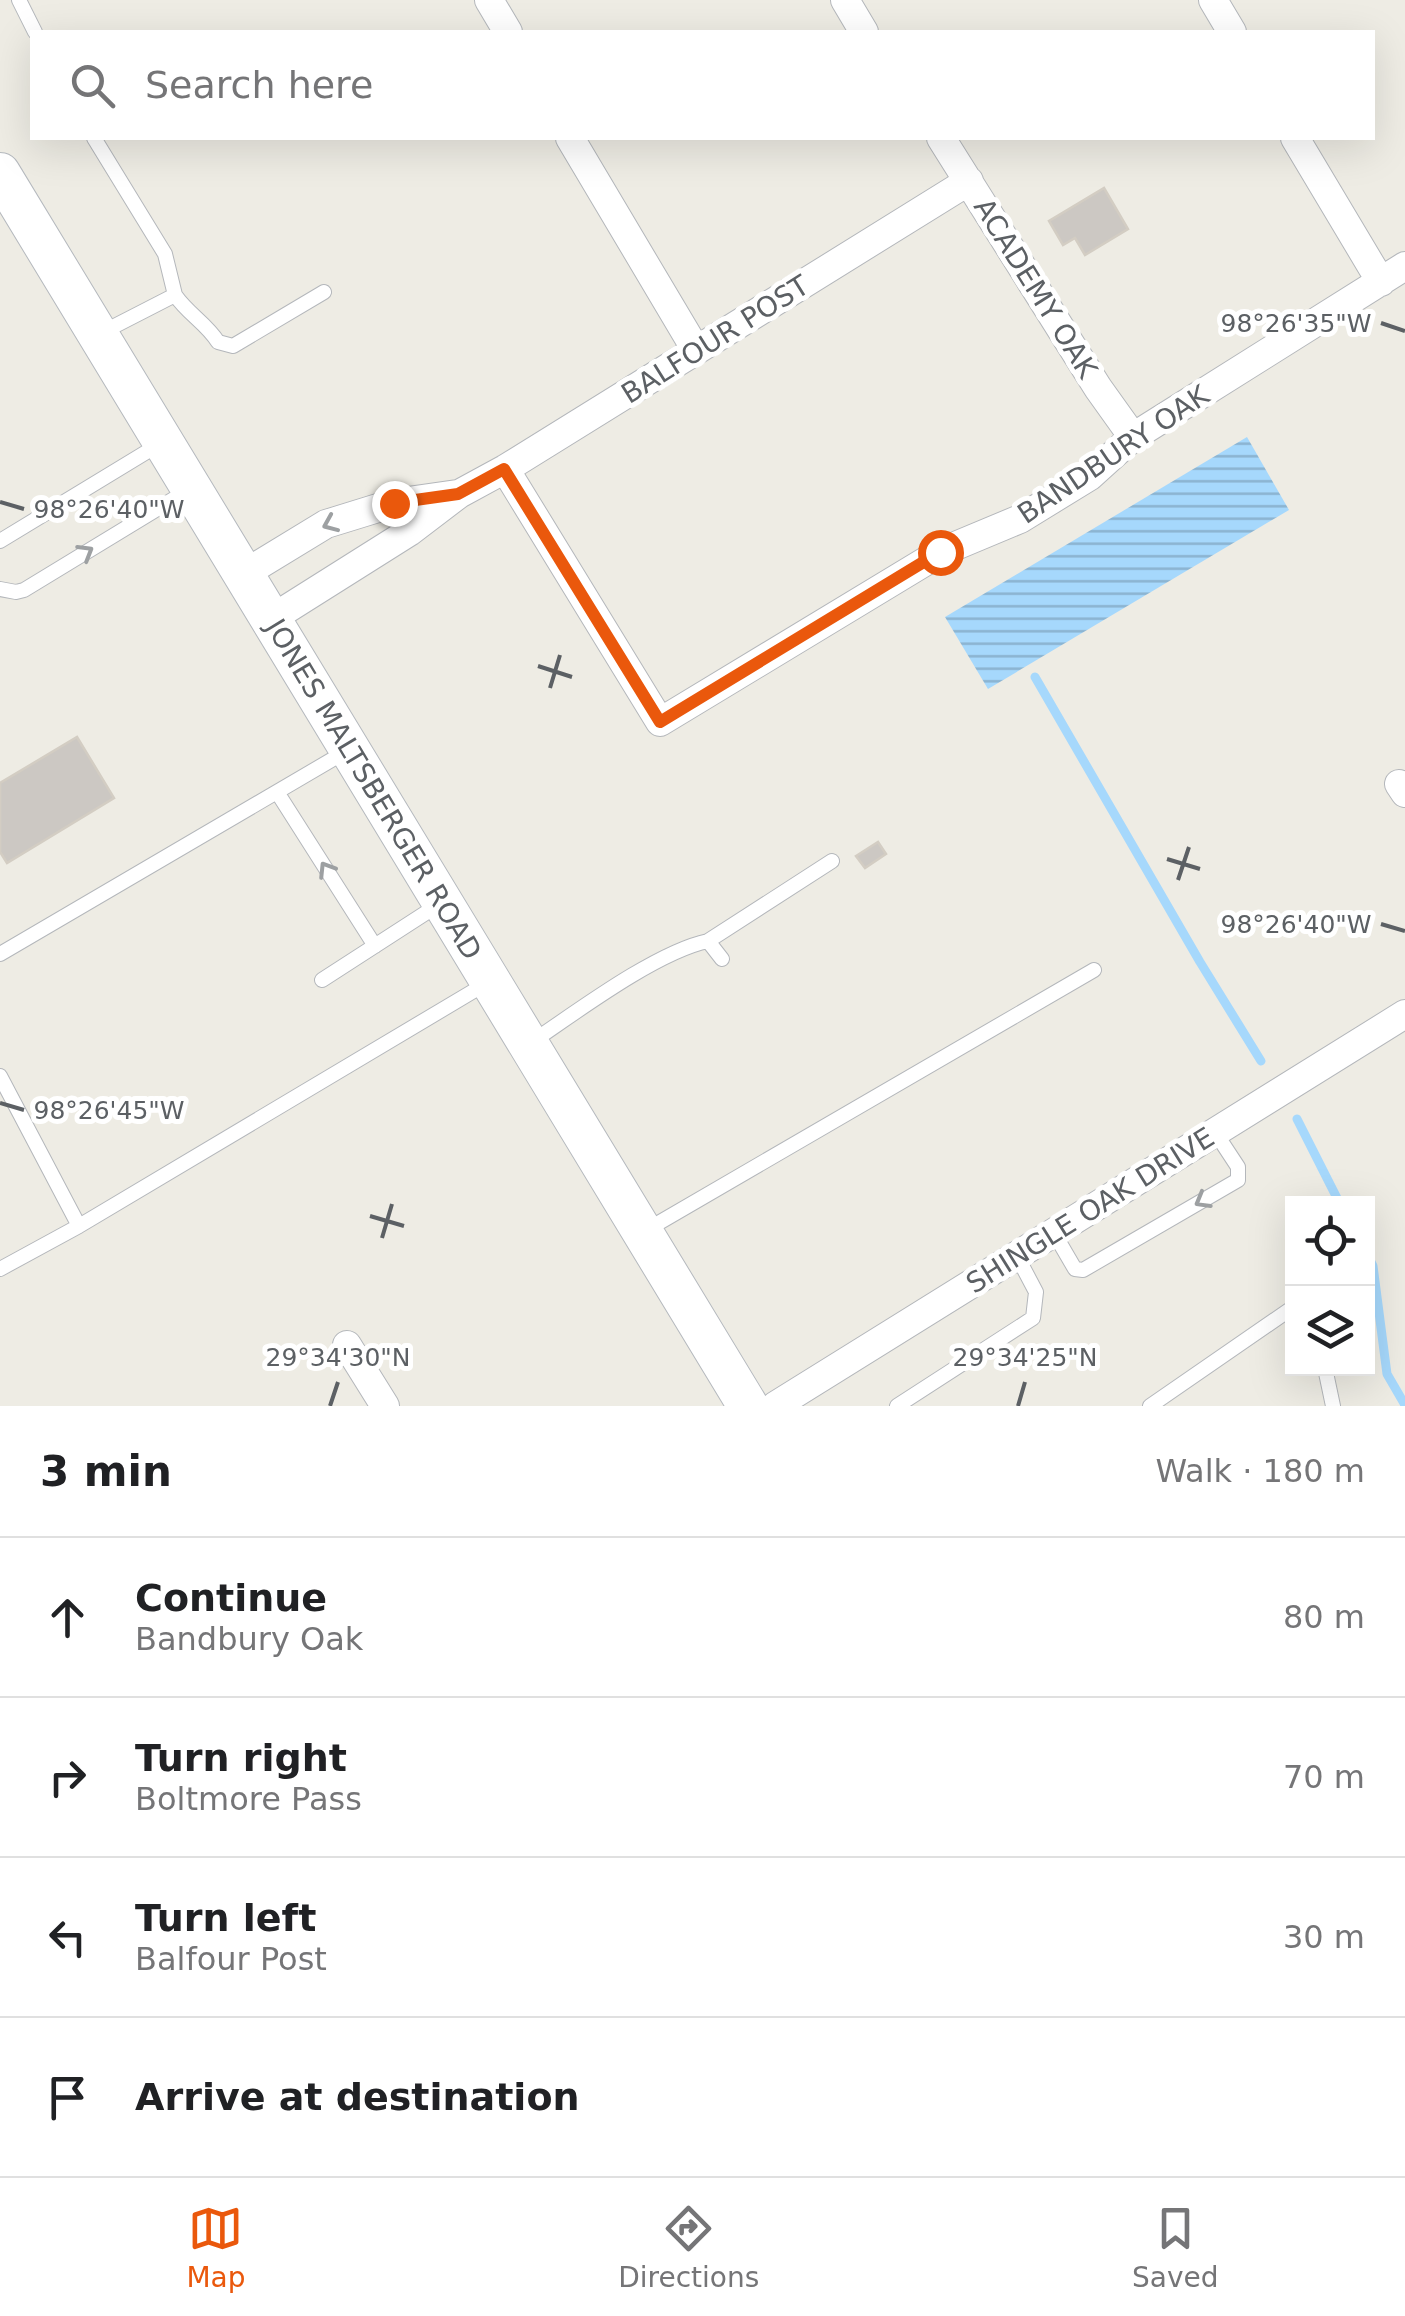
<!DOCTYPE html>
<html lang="en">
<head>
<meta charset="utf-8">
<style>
	body { margin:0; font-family:"DejaVu Sans",sans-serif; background:#f6f6f6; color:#202124 }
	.controls { position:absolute; right:30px; bottom:30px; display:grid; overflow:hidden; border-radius:0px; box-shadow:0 10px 40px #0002 }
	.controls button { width:90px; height:90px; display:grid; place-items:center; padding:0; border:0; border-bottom:2px solid #e0e0e0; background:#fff; color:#202124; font:50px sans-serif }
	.stop { position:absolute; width:30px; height:30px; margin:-22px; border:8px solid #ea580c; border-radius:50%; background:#fff }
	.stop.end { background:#ea580c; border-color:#fff; box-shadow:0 2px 10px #0008 }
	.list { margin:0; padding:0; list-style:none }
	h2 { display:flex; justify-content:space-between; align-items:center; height:130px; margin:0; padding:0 40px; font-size:42px }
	h2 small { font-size:32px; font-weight:400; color:#757577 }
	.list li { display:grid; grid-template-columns:65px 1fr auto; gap:30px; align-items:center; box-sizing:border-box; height:160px; padding:0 40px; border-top:2px solid #e0e0e0 }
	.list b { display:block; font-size:38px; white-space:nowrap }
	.list p { margin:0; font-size:32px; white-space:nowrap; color:#757577 }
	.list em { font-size:32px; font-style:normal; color:#757577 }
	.icon { flex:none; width:55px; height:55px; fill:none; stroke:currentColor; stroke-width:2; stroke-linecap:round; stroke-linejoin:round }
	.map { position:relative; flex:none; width:1405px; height:1406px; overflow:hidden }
	.search { position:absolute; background:#fff; box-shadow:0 10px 40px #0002; left:30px; right:30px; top:30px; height:110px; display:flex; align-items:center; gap:25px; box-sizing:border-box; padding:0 35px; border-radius:0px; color:#757577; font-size:38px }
	.sheet { height:770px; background:#fff }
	nav { display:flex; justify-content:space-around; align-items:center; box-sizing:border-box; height:140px; border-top:2px solid #e0e0e0; background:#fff; font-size:28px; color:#757577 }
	nav a { display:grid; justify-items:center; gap:5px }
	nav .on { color:#ea580c }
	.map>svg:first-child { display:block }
	.water { fill:url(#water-rules) }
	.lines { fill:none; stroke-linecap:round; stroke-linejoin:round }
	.stream { stroke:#a6d8fc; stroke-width:9 }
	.building { fill:#ccc8c3; stroke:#d3cdc3; stroke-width:2.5 }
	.lane-casing { stroke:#b4b7bb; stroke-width:16 }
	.street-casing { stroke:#b4b7bb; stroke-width:30 }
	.secondary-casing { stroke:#b5b9be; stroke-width:42 }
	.lane { stroke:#fff; stroke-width:14 }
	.street { stroke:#fff; stroke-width:28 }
	.secondary { stroke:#fff; stroke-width:40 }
	.oneway { stroke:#9da0a2 }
	.route { stroke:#ea580c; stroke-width:12 }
	.ticks { fill:none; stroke:#5c6064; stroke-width:4 }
	.labels { text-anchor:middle; stroke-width:10; stroke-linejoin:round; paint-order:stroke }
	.street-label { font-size:28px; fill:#5c6064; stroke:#fff }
	.ticks-label { font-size:25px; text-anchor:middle; fill:#5c6064; stroke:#fff; stroke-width:10; stroke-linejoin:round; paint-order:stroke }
</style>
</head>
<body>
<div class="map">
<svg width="1405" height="1406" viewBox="0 0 1405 1406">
	<defs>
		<pattern id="water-rules" width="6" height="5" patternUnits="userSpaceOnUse" patternTransform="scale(2.5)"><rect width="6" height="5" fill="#a6d8fc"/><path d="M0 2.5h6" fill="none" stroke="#8ab3d0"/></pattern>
	</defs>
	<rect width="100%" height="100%" fill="#eeece4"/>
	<path class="water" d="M1247,437L1289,510L988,689L945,617Z"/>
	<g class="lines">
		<path class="stream" d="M1035,677L1200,962L1261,1061
			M1297,1119L1340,1204
			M1368,1256L1373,1266L1387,1374L1405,1405"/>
	</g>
	<path class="building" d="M1104,188L1128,229L1085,255L1075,238L1063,245L1049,221Z
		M77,737L114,798L7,863L0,852V783Z
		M878,842L886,854L865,868L856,856Z"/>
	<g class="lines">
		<g class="lane-casing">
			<path id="lane" d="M19,0L35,32
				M94,138L165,254L175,295L99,334
				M175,295C188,314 206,323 218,342L233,346L324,292
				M0,541L158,445
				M0,589L16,592L24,590L190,489
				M277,792L375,946
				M708,941L832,861
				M0,954L345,752
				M322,980L438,905
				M529,1044C575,1013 656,952 708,941L722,959
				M0,1076L79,1226L487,983
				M643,1232L1094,970
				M1054,1233L1075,1269L1083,1270L1238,1180V1167L1215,1132
				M0,1269L79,1226
				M1325,1368L1333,1406
				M897,1406L1033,1318L1036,1292L1017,1256
				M1150,1406L1292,1308"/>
		</g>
		<g class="street-casing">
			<path id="street" d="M489,0L508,32
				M845,0L864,32
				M1213,0L1232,32
				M570,138L696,350
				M941,138L1098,388L1133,437
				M1295,138L1381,282
				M505,469L660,722L941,552L1020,519L1090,476L1133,437L1405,266
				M244,574L326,524L394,503L457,494
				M271,619L409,532L459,494L505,469L969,181
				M1399,784L1405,793
				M347,1345L385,1406
				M775,1406L1405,1014"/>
		</g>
		<g class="secondary-casing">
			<path id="secondary" d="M0,173L748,1406"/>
		</g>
		<use href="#lane" class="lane"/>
		<use href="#street" class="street"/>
		<use href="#secondary" class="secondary"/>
	</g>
	<defs><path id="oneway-chevron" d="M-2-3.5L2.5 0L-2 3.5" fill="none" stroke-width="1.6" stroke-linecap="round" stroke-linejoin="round" transform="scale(2.5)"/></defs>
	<g class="oneway">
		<use href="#oneway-chevron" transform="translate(330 524) rotate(157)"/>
		<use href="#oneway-chevron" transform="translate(86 552) rotate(-31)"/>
		<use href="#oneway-chevron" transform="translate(326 869) rotate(-122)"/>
		<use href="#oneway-chevron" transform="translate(1202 1201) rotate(150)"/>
	</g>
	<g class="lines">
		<path class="route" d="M394,503L458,494L504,469L660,722L940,552"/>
	</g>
	<path class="ticks" d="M1381,323L1405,331M0,502L24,509M538,666L572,677M550,688L560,655M1167,859L1200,869M1178,880L1189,847M1381,924L1405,931M0,1103L24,1110M370,1216L404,1226M382,1238L392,1204M330,1406L338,1382M1018,1406L1025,1382"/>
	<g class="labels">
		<g class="street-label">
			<text transform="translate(1036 288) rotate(58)" y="10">ACADEMY OAK</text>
			<text transform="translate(715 339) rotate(-32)" y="10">BALFOUR POST</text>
			<text transform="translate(1113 454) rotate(-34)" y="10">BANDBURY OAK</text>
			<text transform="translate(374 789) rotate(59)" y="10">JONES MALTSBERGER ROAD</text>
			<text transform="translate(1090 1210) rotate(-32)" y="10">SHINGLE OAK DRIVE</text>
		</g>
	</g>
	<g class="ticks-label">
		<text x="1296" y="332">98°26'35"W</text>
		<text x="109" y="518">98°26'40"W</text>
		<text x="1296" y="933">98°26'40"W</text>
		<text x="109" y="1119">98°26'45"W</text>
		<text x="338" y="1366">29°34'30"N</text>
		<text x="1025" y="1366">29°34'25"N</text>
	</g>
</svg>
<div class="controls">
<button><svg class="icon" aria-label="locate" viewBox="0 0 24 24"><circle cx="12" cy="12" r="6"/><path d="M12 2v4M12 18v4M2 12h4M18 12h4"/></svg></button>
<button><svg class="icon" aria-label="layers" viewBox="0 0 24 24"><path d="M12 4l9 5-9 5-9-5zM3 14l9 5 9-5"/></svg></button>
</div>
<div class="stop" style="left:940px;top:552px"></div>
<div class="stop end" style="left:394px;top:503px"></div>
<div class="search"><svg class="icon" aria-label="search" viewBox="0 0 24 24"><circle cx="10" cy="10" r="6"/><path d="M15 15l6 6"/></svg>Search here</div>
</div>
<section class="sheet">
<h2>3 min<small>Walk · 180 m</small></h2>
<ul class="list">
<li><svg class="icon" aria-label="ahead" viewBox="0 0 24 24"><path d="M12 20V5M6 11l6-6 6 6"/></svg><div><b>Continue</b><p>Bandbury Oak</p></div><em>80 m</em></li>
<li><svg class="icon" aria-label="right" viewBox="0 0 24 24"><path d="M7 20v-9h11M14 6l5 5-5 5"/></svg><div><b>Turn right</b><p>Boltmore Pass</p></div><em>70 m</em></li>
<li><svg class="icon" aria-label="left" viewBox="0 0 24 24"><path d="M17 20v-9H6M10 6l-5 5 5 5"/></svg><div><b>Turn left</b><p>Balfour Post</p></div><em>30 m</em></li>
<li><svg class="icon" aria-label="arrive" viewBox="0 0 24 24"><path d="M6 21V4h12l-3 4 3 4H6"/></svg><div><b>Arrive at destination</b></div></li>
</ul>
</section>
<nav>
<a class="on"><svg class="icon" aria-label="map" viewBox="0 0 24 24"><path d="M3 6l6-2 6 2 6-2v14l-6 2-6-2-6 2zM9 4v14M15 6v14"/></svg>Map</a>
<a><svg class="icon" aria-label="directions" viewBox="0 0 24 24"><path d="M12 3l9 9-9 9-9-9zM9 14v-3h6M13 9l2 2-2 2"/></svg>Directions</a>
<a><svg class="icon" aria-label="saved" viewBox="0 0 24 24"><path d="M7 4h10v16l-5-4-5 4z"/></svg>Saved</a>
</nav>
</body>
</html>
